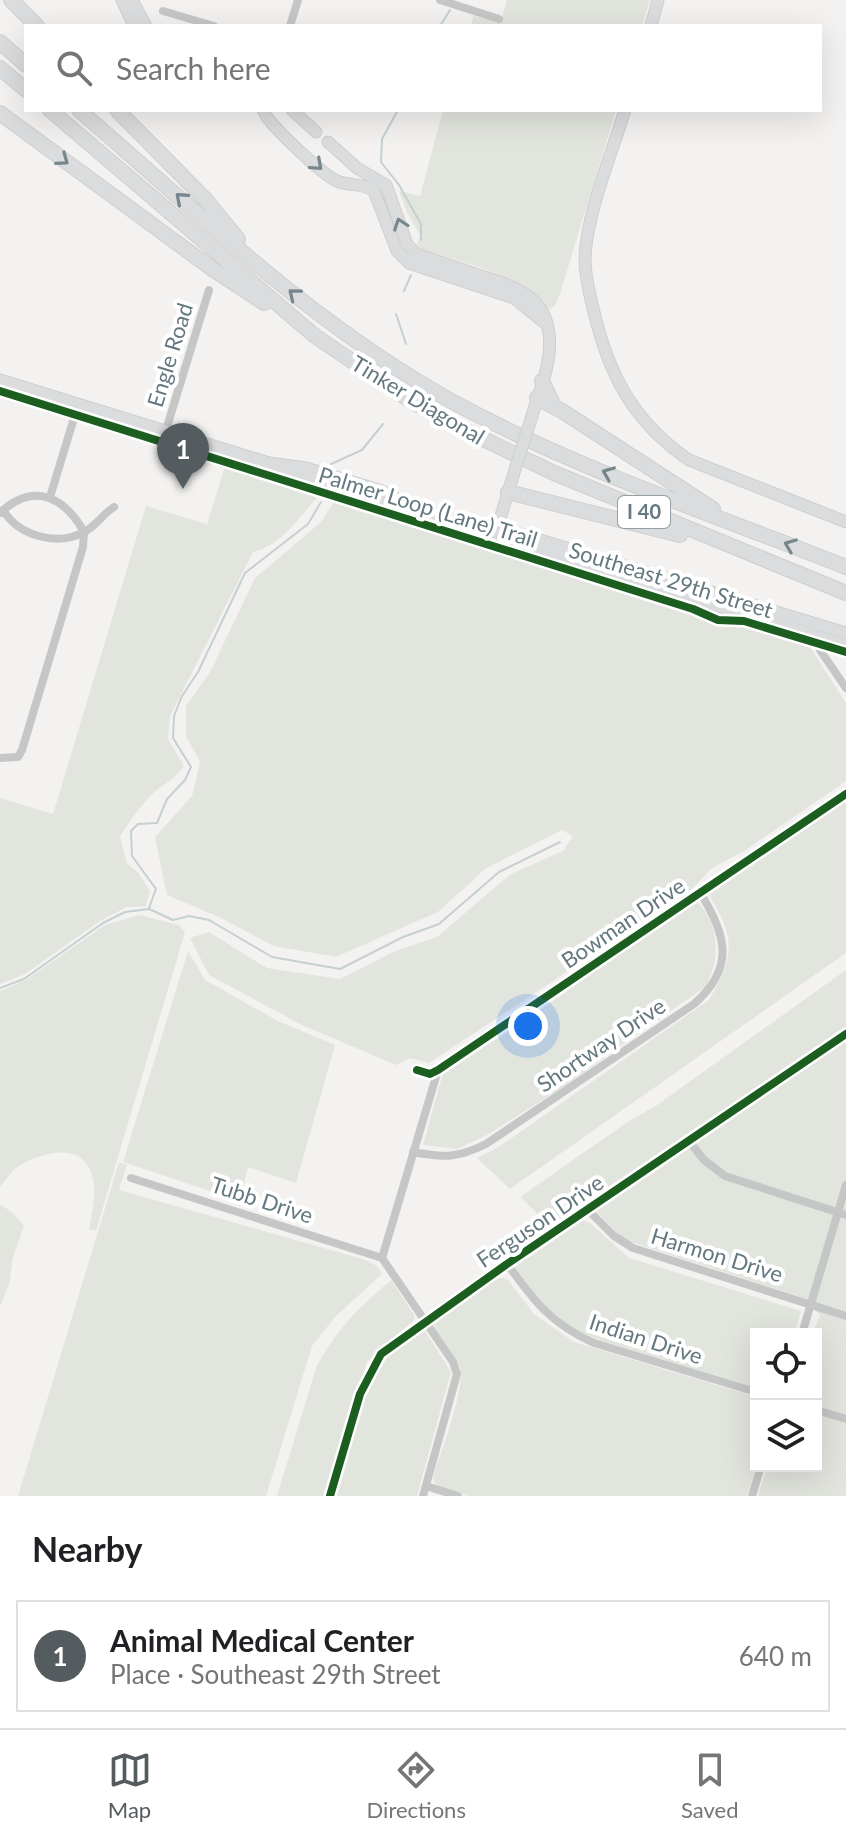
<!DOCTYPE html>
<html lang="en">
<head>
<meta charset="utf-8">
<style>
	body { margin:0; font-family:Lato,sans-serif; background:#f6f6f6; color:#202124 }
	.controls { position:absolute; right:24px; bottom:24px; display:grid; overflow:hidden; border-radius:0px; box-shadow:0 8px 32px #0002 }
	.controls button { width:72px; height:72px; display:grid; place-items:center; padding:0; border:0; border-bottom:2px solid #e0e0e0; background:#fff; color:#202124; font:40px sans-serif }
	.you { position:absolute; left:528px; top:1026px; width:28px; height:28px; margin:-20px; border:6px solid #fff; border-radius:50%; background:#1a73e8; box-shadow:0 0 0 12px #1a73e833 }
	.badge { display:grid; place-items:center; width:52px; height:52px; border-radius:50%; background:#555c5f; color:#fff; font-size:26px; font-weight:700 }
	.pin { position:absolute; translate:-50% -66px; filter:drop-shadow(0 2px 4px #0008) }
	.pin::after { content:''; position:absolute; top:42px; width:28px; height:24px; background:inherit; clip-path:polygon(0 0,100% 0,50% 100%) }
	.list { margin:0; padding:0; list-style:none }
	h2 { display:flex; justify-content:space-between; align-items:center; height:104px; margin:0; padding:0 32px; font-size:34px }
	h2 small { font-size:26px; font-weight:400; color:#757577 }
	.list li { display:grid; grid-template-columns:52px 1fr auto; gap:24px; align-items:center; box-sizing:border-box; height:112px; margin:0 16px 16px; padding:0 16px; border:2px solid #e0e0e0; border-radius:0px }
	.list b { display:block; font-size:30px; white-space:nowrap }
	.list p { margin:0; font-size:26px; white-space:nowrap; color:#757577 }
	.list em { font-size:26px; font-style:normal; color:#757577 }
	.icon { flex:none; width:44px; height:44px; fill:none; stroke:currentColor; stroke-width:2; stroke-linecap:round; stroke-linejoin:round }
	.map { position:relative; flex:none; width:846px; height:1496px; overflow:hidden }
	.search { position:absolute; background:#fff; box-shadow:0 8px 32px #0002; left:24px; right:24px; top:24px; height:88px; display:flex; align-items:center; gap:20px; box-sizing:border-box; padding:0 28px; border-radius:0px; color:#757577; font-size:30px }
	.sheet { height:232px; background:#fff }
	nav { display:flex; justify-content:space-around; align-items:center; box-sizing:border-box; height:112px; border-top:2px solid #e0e0e0; background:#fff; font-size:22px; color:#757577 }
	nav a { display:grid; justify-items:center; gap:4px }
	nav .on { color:#555c5f }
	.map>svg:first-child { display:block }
	.green { fill:#e2e4de }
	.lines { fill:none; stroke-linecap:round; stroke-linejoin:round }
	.stream { stroke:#c5d0d1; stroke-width:2 }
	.secondary-casing { stroke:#cecfcf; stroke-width:13 }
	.motorway-casing { stroke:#cecfcf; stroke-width:16 }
	.minor { stroke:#c5c7c6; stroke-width:8 }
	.secondary { stroke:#dbdcdd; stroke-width:11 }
	.motorway { stroke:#dbdcdd; stroke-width:14 }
	.secondary-bridge-casing { stroke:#cecfcf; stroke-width:13; stroke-linecap:butt }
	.secondary-bridge { stroke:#dbdcdd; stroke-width:11 }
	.cycleway-casing { stroke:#fff; stroke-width:13 }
	.cycleway { stroke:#1b5e20; stroke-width:8 }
	.oneway { stroke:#76878d }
	.labels { text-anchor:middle; stroke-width:8; stroke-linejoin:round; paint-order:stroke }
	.shield { fill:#fff; stroke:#92a0a5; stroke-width:2 }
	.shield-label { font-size:20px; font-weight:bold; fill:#64787f }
	.street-label { font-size:22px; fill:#64787f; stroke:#fff }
</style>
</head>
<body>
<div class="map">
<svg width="846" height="1496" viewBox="0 0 846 1496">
	<rect width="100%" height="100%" fill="#f3f2f1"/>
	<path class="green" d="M507,0H650L642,26H471L473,16L501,22Z
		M443,110H616L560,294L555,306L549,310C518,271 461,264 416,247L420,235L407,212L399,191L420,196Z
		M0,391L803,636L846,703V781L744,851L712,868L693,888L429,1063L410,1058L396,1065L302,1025L209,975L190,938L209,932L267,968L340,979L395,951L437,937L511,874L563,851L573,836L562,830L485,869L438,912L336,957L274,946L221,918L167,895L155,837L192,796L200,762L186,736V706L210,672L255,578L321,522L337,497L322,492C302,513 282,546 253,552L170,716L168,739L184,766C176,777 171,780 161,787C149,794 127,824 120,837L127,863L139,874L150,891L146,906L127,907L100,921L25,974L0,984V798L53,814L146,506L207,524L226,463L242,467Z
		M846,799V953L510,1189L477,1158L500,1146L709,1000C737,952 735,935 705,889Z
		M696,901C720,923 721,960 705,987L566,1085L487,1135L457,1149L423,1145L443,1073L521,1023Z
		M139,915L179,925L185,932L96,1231L89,1229C93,1209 100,1180 85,1162C70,1143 32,1156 16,1168C10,1173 4,1182 0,1188V991L26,980L105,925Z
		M188,951L205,980L278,1021L335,1045L296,1183L248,1167L240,1201L123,1162Z
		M846,970V1027L550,1226L520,1197L629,1121L657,1105Z
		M846,1041V1496H758L767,1466H816V1334H812L820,1316L807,1299L631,1242L620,1236L595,1210Z
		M119,1162L127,1165L119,1190L366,1260L377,1266L382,1274L335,1317L312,1346L266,1496H18Z
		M0,1204L13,1213L24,1226L13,1257L9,1285L0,1306Z
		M582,1220L590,1223L629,1258L801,1311L794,1334H756V1388L602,1341L575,1330L548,1311L514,1269L520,1261Z
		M503,1278L508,1280L534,1314L574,1342L756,1397V1466L747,1496H468L436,1486L433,1477C440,1454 465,1390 460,1369C456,1351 432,1340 434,1321L492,1279Z
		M391,1280L414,1315V1320L367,1362L324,1496H277L316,1368C336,1329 358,1309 391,1280Z
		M423,1328L451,1372L417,1496H333L372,1376L383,1358Z"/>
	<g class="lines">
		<path class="stream" d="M440,26L450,10
			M398,110L382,139L381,162L399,185L421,224V240
			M404,291L411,275
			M396,314L406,344
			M331,464L362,450L383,424
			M149,908L156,889L132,856L131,831L138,824L157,823L167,799L185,780L191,767L173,738L174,716L182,696L198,672L245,573L308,524L321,502
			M0,988L24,979L103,923L125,912L149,909L173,920L189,916L209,920L272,957L340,969L403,937L439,924L499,872L560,842"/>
		<g class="secondary-casing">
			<path id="secondary" d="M122,0L134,26
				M132,0L146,26
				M651,26L658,0
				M263,110C268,124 323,175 337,181C350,187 362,182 374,191L397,251L409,263L514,298L546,324
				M292,110L316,132
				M625,110C612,153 586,215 585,259C585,275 589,292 593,308C608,373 632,421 689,460L846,522
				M328,142L357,168L386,185L407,244L416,254C436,261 455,267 475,274C519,288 555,298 549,354C547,376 537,398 531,419
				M0,380L269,463C310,481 355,500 400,504
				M269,463L306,468L382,491L407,504L496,532L520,534L846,633
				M496,532L517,463
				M500,534L517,544L846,645"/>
		</g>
		<g class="motorway-casing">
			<path id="motorway" d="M11,0L37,26
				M0,42L26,65
				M0,68L26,90
				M50,110L315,336L405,397L444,420L554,473L846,593
				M79,110C199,214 315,326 455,403C579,470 715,515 846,567
				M117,110L206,200L238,239
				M0,113L211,268L264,303
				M542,381L554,406
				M537,398L562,411L713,509
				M508,492L680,535"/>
		</g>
		<path class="minor" d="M440,0L499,19
			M163,11L214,26
			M290,26L298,0
			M166,430L209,290
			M50,497L78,405
			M3,510C18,535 56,547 84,532C95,527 103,514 114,507
			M0,513C33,482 64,496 84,532L83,547L22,750L18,757L0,758
			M821,634L820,650L846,688
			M417,1070L430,1074L438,1070L846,794
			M689,1141L704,1160L725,1176L846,1215
			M413,1152C444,1158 458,1158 486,1144L694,1004C736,967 726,936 700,892
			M131,1178L382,1258
			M588,1210L614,1236L633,1248L846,1316
			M507,1264C534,1301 551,1324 594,1343L756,1392
			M802,1334L846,1185
			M816,1410L846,1419
			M426,1486L458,1496
			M330,1496L360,1394L381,1354L507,1264L846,1034
			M423,1496L457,1374L453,1362L382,1258L438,1070
			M752,1496L761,1466"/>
		<use href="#secondary" class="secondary"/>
		<use href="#motorway" class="motorway"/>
		<g class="secondary-bridge-casing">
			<path id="secondary-bridge" d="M517,463L531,419"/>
		</g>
		<use href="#secondary-bridge" class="secondary-bridge"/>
		<g class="cycleway-casing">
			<path id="cycleway" d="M0,391L693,609L718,620L744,621L846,652
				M417,1070L430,1074L438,1070L846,794
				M330,1496L360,1394L381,1354L507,1264L846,1034"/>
		</g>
		<use href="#cycleway" class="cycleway"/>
	</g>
	<defs><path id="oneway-chevron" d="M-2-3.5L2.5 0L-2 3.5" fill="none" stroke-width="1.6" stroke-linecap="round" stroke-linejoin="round" transform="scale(2)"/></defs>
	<g class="oneway">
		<use href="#oneway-chevron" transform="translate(63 160) rotate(36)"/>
		<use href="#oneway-chevron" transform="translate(317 165) rotate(42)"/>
		<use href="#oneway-chevron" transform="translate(181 198) rotate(-139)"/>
		<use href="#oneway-chevron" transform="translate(400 224) rotate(-109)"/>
		<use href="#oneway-chevron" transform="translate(294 294) rotate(-141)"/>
		<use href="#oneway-chevron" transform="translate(608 473) rotate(-158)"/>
		<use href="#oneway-chevron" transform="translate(790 545) rotate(-158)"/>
	</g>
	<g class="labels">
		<rect class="shield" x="618" y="496" width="52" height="32" rx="6"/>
		<g class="shield-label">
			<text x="644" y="519">I 40</text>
		</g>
		<g class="street-label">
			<text transform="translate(170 355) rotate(-73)" y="8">Engle Road</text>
			<text transform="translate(418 400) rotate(31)" y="8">Tinker Diagonal</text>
			<text transform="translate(428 507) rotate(17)" y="8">Palmer Loop (Lane) Trail</text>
			<text transform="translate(671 580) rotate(17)" y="8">Southeast 29th Street</text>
			<text transform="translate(623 923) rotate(-34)" y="8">Bowman Drive</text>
			<text transform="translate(601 1045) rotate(-34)" y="8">Shortway Drive</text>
			<text transform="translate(262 1200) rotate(18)" y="8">Tubb Drive</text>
			<text transform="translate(540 1221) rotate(-34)" y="8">Ferguson Drive</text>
			<text transform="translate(717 1255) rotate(17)" y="8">Harmon Drive</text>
			<text transform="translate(646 1339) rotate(18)" y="8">Indian Drive</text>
		</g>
	</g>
</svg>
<div class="controls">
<button><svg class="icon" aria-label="locate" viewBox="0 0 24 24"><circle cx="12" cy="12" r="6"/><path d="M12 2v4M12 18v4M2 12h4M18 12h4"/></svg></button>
<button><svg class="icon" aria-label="layers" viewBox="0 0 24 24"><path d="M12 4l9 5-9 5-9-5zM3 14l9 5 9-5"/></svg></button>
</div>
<div class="you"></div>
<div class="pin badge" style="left:183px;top:489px">1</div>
<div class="search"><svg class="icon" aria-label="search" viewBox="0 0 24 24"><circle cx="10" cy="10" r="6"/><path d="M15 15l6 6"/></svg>Search here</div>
</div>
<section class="sheet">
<h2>Nearby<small></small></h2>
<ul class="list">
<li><span class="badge">1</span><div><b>Animal Medical Center</b><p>Place · Southeast 29th Street</p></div><em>640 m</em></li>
</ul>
</section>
<nav>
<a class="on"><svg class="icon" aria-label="map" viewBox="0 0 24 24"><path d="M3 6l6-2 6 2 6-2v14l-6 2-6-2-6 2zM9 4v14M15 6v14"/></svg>Map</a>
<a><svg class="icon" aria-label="directions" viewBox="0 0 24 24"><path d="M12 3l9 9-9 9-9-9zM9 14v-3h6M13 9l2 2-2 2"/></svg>Directions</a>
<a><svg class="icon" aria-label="saved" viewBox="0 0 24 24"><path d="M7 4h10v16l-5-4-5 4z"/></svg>Saved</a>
</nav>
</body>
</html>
